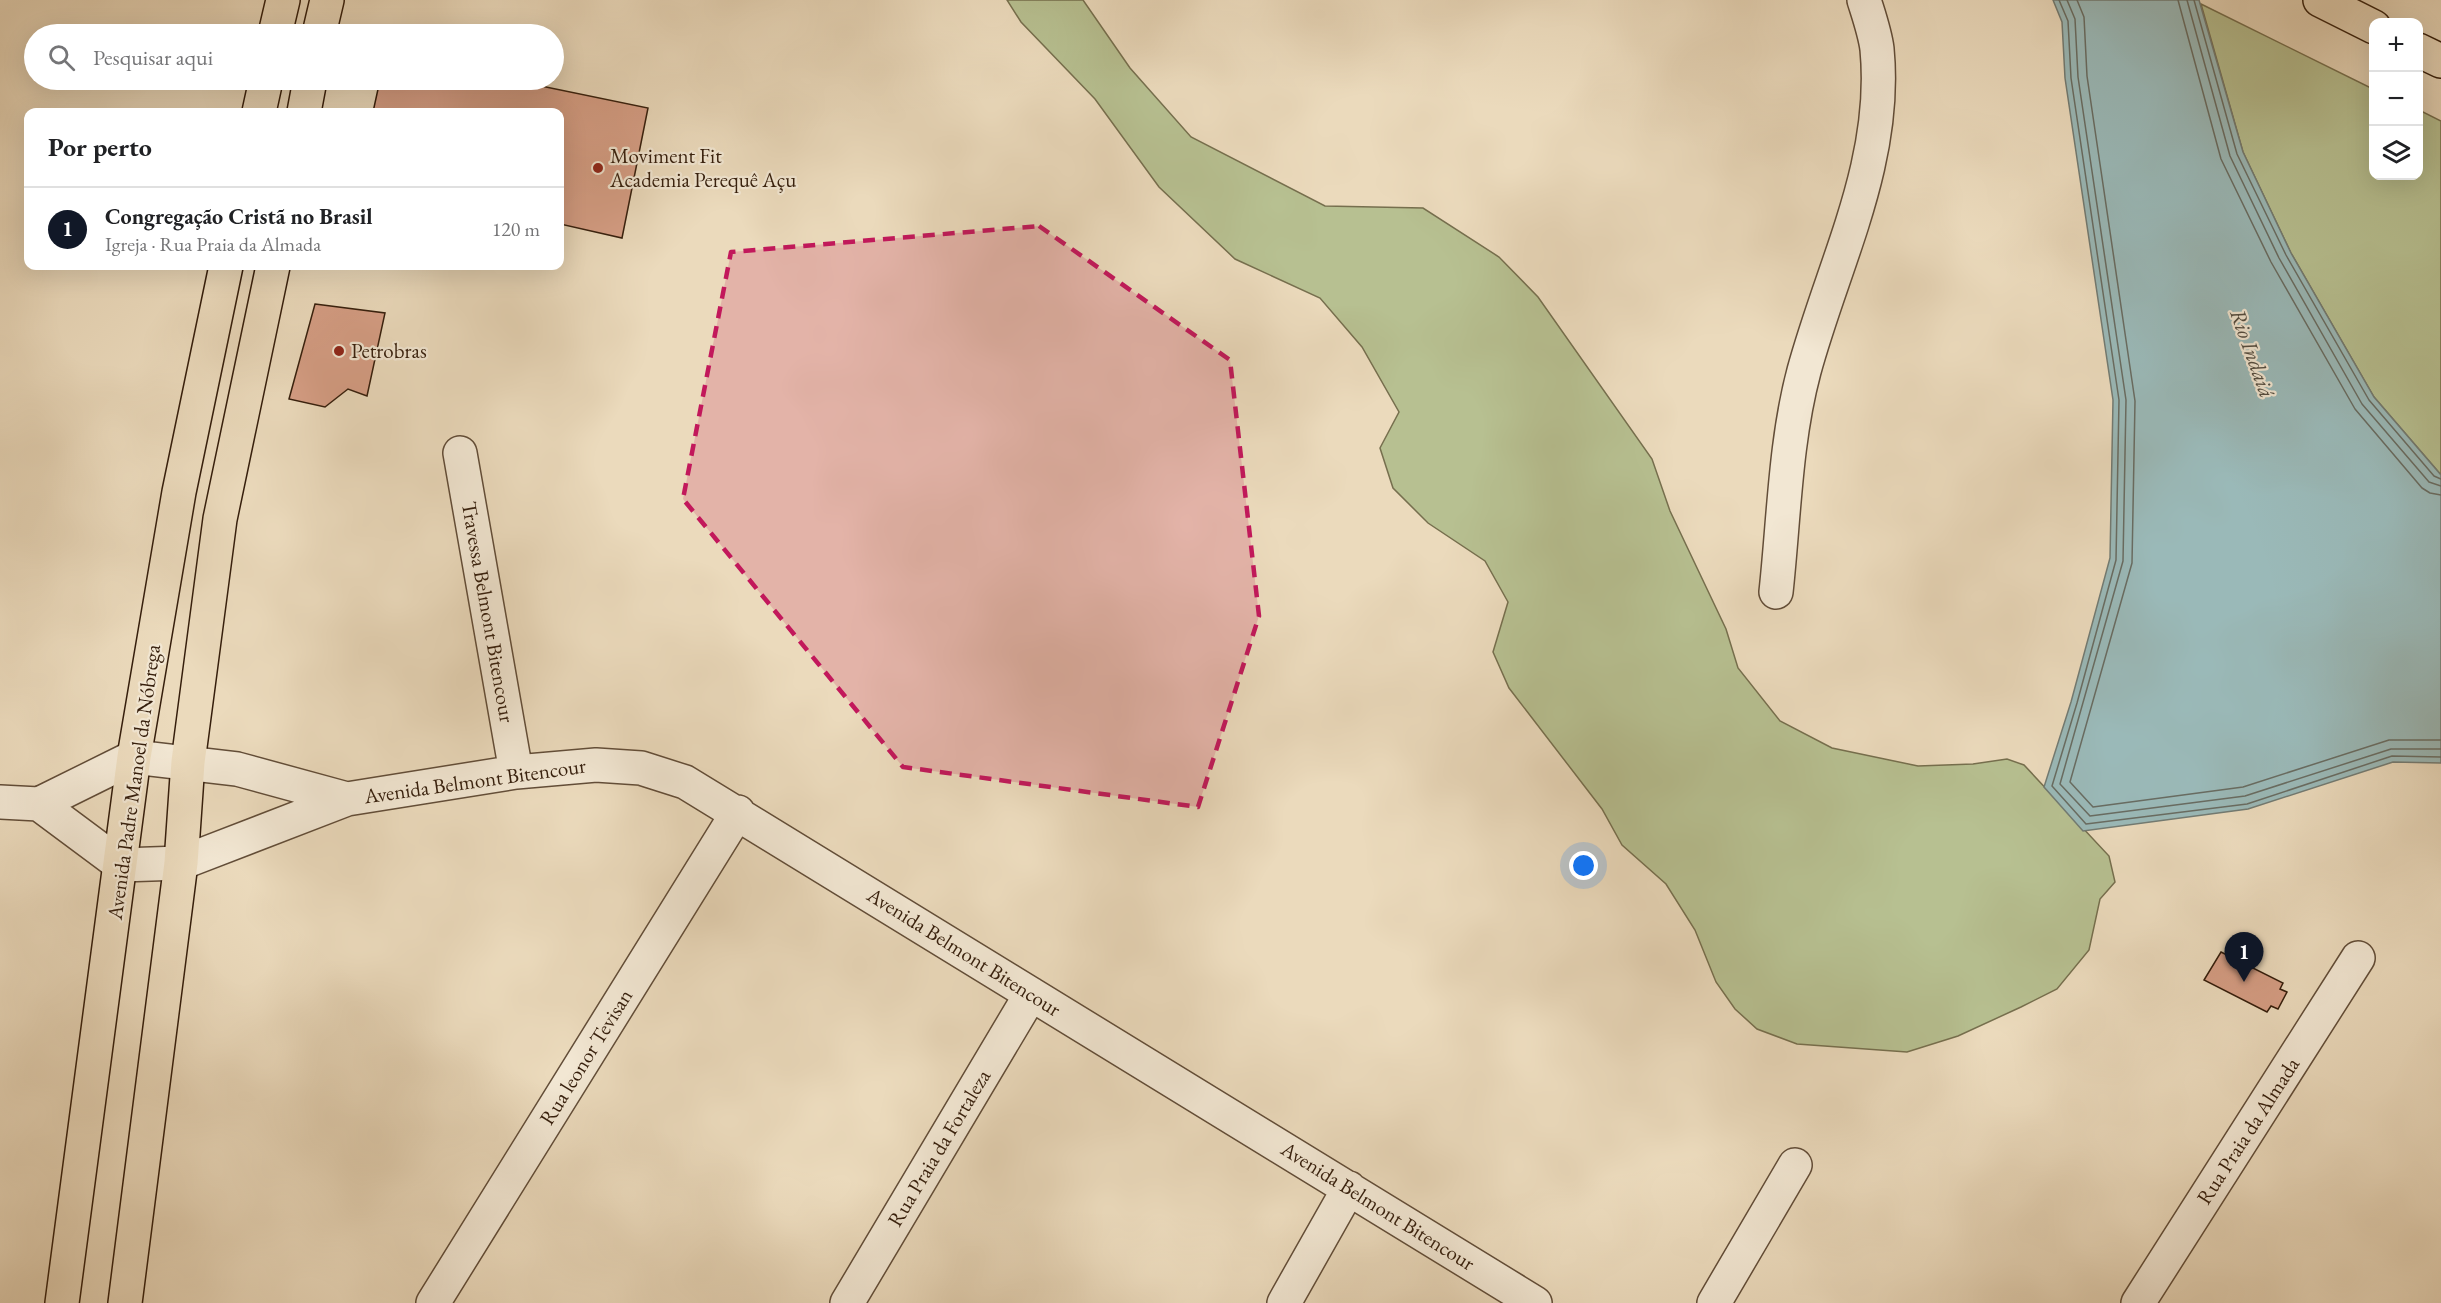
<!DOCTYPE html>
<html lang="pt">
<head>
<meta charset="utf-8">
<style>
	body { margin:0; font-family:"EB Garamond",serif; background:#f6f6f6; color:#202124 }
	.controls { position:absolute; right:18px; top:18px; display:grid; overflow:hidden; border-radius:12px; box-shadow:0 6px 24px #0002 }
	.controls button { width:54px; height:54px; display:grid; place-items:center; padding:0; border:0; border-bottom:2px solid #e0e0e0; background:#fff; color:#202124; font:30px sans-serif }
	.you { position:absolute; left:1584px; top:866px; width:21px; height:21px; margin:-15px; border:4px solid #fff; border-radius:50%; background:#1a73e8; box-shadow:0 0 0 9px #1a73e833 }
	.badge { display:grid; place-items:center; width:39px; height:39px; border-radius:50%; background:#111827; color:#fff; font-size:20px; font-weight:700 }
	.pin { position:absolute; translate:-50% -50px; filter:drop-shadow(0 2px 3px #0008) }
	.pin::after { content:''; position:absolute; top:32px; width:21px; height:18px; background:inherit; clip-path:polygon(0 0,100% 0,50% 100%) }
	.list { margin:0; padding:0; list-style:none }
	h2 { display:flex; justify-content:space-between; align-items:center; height:78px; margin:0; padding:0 24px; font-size:26px }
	h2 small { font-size:20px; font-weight:400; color:#757577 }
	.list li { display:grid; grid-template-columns:39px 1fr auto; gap:18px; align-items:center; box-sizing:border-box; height:84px; padding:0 24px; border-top:2px solid #e0e0e0 }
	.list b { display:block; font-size:22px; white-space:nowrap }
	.list p { margin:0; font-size:20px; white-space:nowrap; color:#757577 }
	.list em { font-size:20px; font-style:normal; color:#757577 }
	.icon { flex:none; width:33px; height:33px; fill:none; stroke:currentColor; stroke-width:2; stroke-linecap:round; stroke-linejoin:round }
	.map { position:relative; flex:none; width:2441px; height:1303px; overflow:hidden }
	.search { position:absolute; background:#fff; box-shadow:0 6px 24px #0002; left:24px; top:24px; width:540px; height:66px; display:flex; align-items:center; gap:15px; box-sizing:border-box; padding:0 21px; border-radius:33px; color:#757577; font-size:22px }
	.panel { position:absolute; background:#fff; box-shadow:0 6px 24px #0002; left:24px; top:108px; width:540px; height:162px; border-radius:12px }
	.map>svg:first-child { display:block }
	.green { fill:#b7c091; stroke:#766f4e; stroke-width:1.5 }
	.water { fill:#9ab9b8; stroke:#727b73; stroke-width:1.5 }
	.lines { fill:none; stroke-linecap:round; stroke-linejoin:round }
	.shore { stroke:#686c62; stroke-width:1.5 }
	.building { fill:#d69e85; stroke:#351e0c; stroke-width:1.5 }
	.minor-casing { stroke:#624d38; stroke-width:36 }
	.major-casing { stroke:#351e0c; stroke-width:36 }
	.highway-casing { stroke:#351e0c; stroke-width:36 }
	.minor { stroke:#f2e7d3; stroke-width:33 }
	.major { stroke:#ebdabc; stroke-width:33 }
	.highway { stroke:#ebdabc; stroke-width:33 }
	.marked { fill:#c2185b; fill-opacity:0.2; stroke:#c2185b; stroke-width:4.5; stroke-dasharray:12 8; stroke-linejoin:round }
	.poi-dot { fill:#8f2418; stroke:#f2e7d3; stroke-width:2 }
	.labels { text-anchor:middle; stroke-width:4.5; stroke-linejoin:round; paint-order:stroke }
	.poi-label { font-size:21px; fill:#351e0c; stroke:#f2e7d3; text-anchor:start }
	.street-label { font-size:21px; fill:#351e0c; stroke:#f2e7d3 }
	.water-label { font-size:22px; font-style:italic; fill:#534c40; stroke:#f2e7d3 }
</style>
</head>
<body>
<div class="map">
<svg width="2441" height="1303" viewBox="0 0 2441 1303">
	<rect width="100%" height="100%" fill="#ebdabc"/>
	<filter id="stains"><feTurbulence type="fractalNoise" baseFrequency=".00333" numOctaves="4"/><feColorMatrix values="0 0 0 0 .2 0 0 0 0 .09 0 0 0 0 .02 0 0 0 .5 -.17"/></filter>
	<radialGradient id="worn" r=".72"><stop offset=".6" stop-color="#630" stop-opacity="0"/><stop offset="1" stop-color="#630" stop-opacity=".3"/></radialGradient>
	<path class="green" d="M1007,0H1083L1130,68L1191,137L1325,206L1423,208L1499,257L1538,297L1652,459L1670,511L1726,629L1738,668L1780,721L1832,748L1918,766L1973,764L2007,759L2024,765L2109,856L2115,882L2100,899L2089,950L2057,989L2021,1007L1958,1036L1907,1052L1797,1044L1757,1029L1735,1009L1716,982L1695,930L1666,884L1622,845L1602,809L1509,688L1493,652L1508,602L1485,561L1428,523L1393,488L1380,448L1399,412L1362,347L1320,298L1235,259L1159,187L1095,99L1021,22Z
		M2201,4L2373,89L2374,176H2418L2419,110L2441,121V475L2374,397L2291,253L2243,152Z"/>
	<path class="water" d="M2053,0H2199L2243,152L2291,253L2374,397L2441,475V763L2393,762L2248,809L2083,831L2044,787L2071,702L2110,558L2113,400L2065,78L2062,22Z"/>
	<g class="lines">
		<path class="shore" d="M2059,0L2068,21L2071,78L2119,400L2116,560L2077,703L2052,786L2086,824L2247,804L2392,756L2441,757
			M2067,0L2075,19L2078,77L2126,400L2123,561L2060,784L2090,816L2245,796L2391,749H2441
			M2077,0L2084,17L2087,76L2135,401L2132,563L2070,782L2093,807L2243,787L2389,740H2441
			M2178,0L2221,159L2271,262L2355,409L2422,488L2430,493L2441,495
			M2187,0L2230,156L2279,258L2362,404L2429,482L2441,486
			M2194,0L2237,154L2286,255L2369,400L2434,476L2441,479"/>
	</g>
	<path class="building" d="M380,80H512L648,108L622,238L560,224V112H373Z
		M315,304L385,313L367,396L348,389L325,407L289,399Z
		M2221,952L2283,983L2280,989L2287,992L2278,1009L2271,1006L2267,1012L2204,980Z"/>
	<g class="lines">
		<g class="minor-casing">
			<path id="minor" d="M460,453L516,772
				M1776,592C1784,519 1785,442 1804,371C1833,264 1888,163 1877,49C1875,33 1869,16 1864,0
				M0,802L39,804L134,757L237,769L347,799
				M39,804L121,865L181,863L347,799L516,772L596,765L641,768L685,782L1535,1303
				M433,1303L738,812
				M847,1303L1031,994
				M1284,1303L1349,1188
				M1714,1303L1795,1165
				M2138,1303L2358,958"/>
		</g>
		<g class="major-casing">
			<path id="major" d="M275,34L283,0
				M319,34L327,0
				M259,112L266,80
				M304,112L310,80
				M62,1303L134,757L179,492L226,266
				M125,1303L181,863L188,762L220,519L273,266"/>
		</g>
		<g class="highway-casing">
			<path id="highway" d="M2320,0L2374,27
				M2418,50L2441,61"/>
		</g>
		<use href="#minor" class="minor"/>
		<use href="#major" class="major"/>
		<use href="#highway" class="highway"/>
	</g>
	<path class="marked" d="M1039,226L1230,360L1259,616L1198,807L903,767L683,499L731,252Z"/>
	<g class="poi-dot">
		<circle cx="598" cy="168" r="6"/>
		<circle cx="339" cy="351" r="6"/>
	</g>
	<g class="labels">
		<g class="poi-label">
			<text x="610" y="163">Moviment Fit<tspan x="610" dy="24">Academia Perequê Açu</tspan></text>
			<text x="351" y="358">Petrobras</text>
		</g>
		<g class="street-label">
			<text transform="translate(488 612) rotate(80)" y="7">Travessa Belmont Bitencour</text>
			<text transform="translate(475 781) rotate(-8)" y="7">Avenida Belmont Bitencour</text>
			<text transform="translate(134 782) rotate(-82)" y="7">Avenida Padre Manoel da Nóbrega</text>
			<text transform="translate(964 952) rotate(32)" y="7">Avenida Belmont Bitencour</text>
			<text transform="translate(586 1057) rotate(-58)" y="7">Rua leonor Tevisan</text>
			<text transform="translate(2248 1131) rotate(-57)" y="7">Rua Praia da Almada</text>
			<text transform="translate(939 1148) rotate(-59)" y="7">Rua Praia da Fortaleza</text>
			<text transform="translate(1378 1206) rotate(32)" y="7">Avenida Belmont Bitencour</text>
		</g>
		<g class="water-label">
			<text transform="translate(2253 353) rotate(70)" y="8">Rio Indaiá</text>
		</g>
	</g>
	<rect width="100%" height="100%" filter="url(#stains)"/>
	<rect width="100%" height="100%" fill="url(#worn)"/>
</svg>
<div class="controls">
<button>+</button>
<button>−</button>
<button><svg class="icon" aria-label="layers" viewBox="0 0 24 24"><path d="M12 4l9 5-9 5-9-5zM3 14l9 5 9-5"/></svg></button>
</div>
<div class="you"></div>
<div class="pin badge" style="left:2244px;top:982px">1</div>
<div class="search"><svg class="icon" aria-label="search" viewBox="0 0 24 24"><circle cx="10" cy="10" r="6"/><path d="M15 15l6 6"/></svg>Pesquisar aqui</div>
<section class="panel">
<h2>Por perto<small></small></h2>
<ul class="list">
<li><span class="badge">1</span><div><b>Congregação Cristã no Brasil</b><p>Igreja · Rua Praia da Almada</p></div><em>120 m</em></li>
</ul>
</section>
</div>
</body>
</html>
